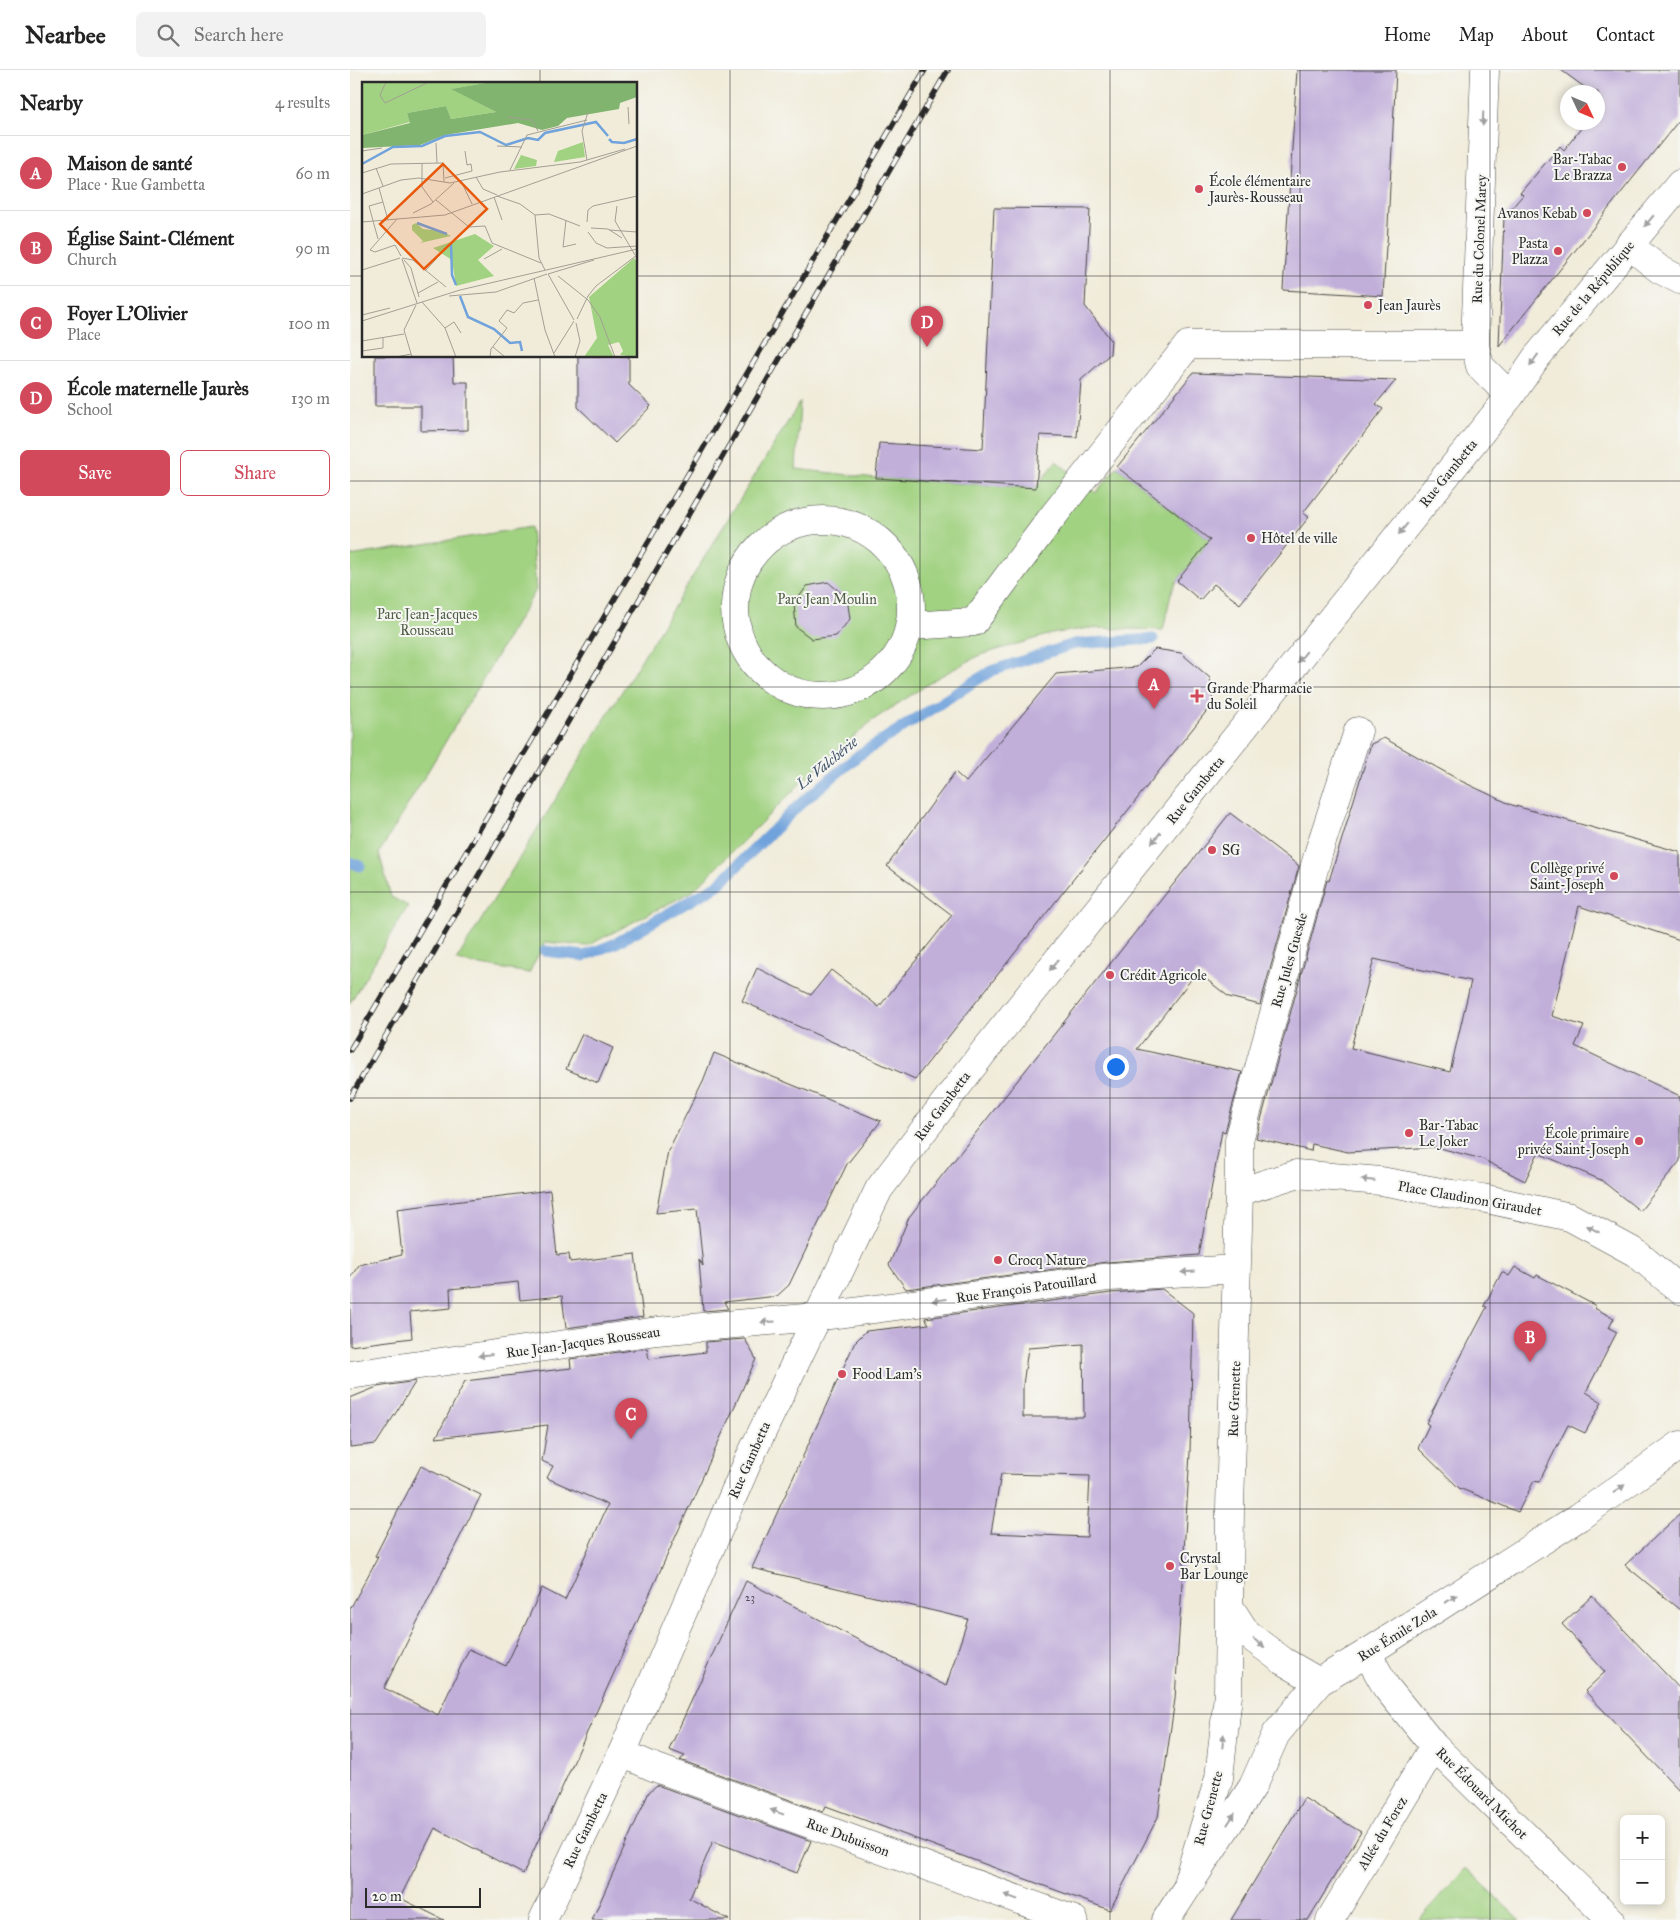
<!DOCTYPE html>
<html lang="en">
<head>
<meta charset="utf-8">
<style>
	body { margin:0; font-family:"IM FELL Great Primer",serif; background:#f2f2f2; color:#222 }
	.controls { position:absolute; right:15px; bottom:15px; display:grid; overflow:hidden; border-radius:8px; box-shadow:0 2px 8px #0003 }
	.controls button { width:45px; height:45px; display:grid; place-items:center; padding:0; border:0; border-bottom:1px solid #e0e0e0; background:#fff; color:#222; font:25px sans-serif }
	.compass { position:absolute; left:1210px; top:15px; width:45px; height:45px; border-radius:50%; background:#fff; box-shadow:0 2px 8px #0003; rotate:134deg }
	.scale { position:absolute; left:15px; bottom:12px; width:116px; box-sizing:border-box; padding-left:5px; border:2px solid #2b2b2b; border-top:0; font-size:14px; line-height:18px; white-space:nowrap; color:#2b2b2b; -webkit-text-stroke:4px #f6f6f2; paint-order:stroke }
	.you { position:absolute; left:765px; top:996px; width:18px; height:18px; margin:-12px; border:4px solid #fff; border-radius:50%; background:#1a73e8; box-shadow:0 0 0 8px #1a73e833 }
	.badge { display:grid; place-items:center; width:32px; height:32px; border-radius:50%; background:#d1495b; color:#fff; font-size:16px; font-weight:700 }
	.pin { position:absolute; translate:-50% -41px; filter:drop-shadow(0 1px 2px #0008) }
	.pin::after { content:''; position:absolute; top:26px; width:18px; height:15px; background:inherit; clip-path:polygon(0 0,100% 0,50% 100%) }
	.list { margin:0; padding:0; list-style:none }
	h2 { display:flex; justify-content:space-between; align-items:center; height:65px; margin:0; padding:0 20px; font-size:21px }
	h2 small { font-size:16px; font-weight:400; color:#767676 }
	.list li { display:grid; grid-template-columns:32px 1fr auto; gap:15px; align-items:center; box-sizing:border-box; height:75px; padding:0 20px; border-top:1px solid #e0e0e0 }
	.list b { display:block; font-size:19px; white-space:nowrap }
	.list p { margin:0; font-size:16px; white-space:nowrap; color:#767676 }
	.list em { font-size:16px; font-style:normal; color:#767676 }
	.actions { display:flex; gap:10px; padding:15px 20px }
	.actions a { flex:1; padding:11px 0; border:1px solid #d1495b; border-radius:8px; text-align:center; font-size:18px; color:#d1495b }
	.actions .main { background:#d1495b; color:#fff }
	.icon { flex:none; width:28px; height:28px; fill:none; stroke:currentColor; stroke-width:2; stroke-linecap:round; stroke-linejoin:round }
	.map { position:relative; flex:none; width:1330px; height:1850px; overflow:hidden }
	header { display:flex; align-items:center; gap:30px; box-sizing:border-box; height:70px; padding:0 25px; background:#fff; border-bottom:1px solid #e0e0e0 }
	header strong { font-size:24px }
	nav { display:flex; gap:28px; margin-inline-start:auto; font-size:18px }
	.search { width:350px; height:45px; background:#f2f2f2; display:flex; align-items:center; gap:12px; box-sizing:border-box; padding:0 18px; border-radius:8px; color:#767676; font-size:19px }
	main { display:flex }
	aside { flex:1; background:#fff }
	.map>svg:first-child { display:block }
	.green { fill:#a1d281; stroke:#667e56 }
	.lines { fill:none; stroke-linecap:round; stroke-linejoin:round }
	.stream { stroke:#70a2db; stroke-width:11 }
	.building { fill:#c1afda; fill-rule:evenodd }
	.street-casing { stroke:#494845; stroke-width:29 }
	.secondary-casing { stroke:#494845; stroke-width:29 }
	.street { stroke:#fff; stroke-width:28 }
	.secondary { stroke:#fff; stroke-width:28 }
	.rail-casing { stroke:#2b2b2b; stroke-width:5.5 }
	.rail { stroke:#f6f6f2; stroke-width:4; stroke-dasharray:11; stroke-linecap:butt }
	.oneway { fill:#a0a0a0 }
	.grid { fill:none; stroke:#2b2b2b; stroke-width:1; stroke-opacity:0.55 }
	.poi-dot { fill:#d1495b; stroke:#f6f6f2; stroke-width:2 }
	.labels { text-anchor:middle; stroke-width:4; stroke-linejoin:round; paint-order:stroke }
	.number-label { font-size:11px; fill:#504c57 }
	.poi-label { font-size:14px; fill:#2b2b2b; stroke:#f6f6f2; text-anchor:start }
	.street-label { font-size:14px; fill:#2b2b2b; stroke:#f6f6f2 }
	.park-label { font-size:14px; fill:#4e5d45; stroke:#f6f6f2 }
	.water-label { font-size:15px; font-style:italic; fill:#435569; stroke:#f6f6f2 }
	.inset-river { fill:none; stroke:#70a2db; stroke-width:2.5 }
	.inset-road { fill:none; stroke:#a29f94; stroke-width:1 }
	.view { fill:#e8590c; fill-opacity:0.15; stroke:#e8590c; stroke-width:2.5 }
	.inset-edge { fill:none; stroke:#2b2b2b; stroke-width:2.5 }
</style>
</head>
<body>
<header>
<strong>Nearbee</strong>
<div class="search"><svg class="icon" aria-label="search" viewBox="0 0 24 24"><circle cx="10" cy="10" r="6"/><path d="M15 15l6 6"/></svg>Search here</div>
<nav><a>Home</a><a>Map</a><a>About</a><a>Contact</a></nav>
</header>
<main>
<aside>
<h2>Nearby<small>4 results</small></h2>
<ul class="list">
<li><span class="badge">A</span><div><b>Maison de santé</b><p>Place · Rue Gambetta</p></div><em>60 m</em></li>
<li><span class="badge">B</span><div><b>Église Saint-Clément</b><p>Church</p></div><em>90 m</em></li>
<li><span class="badge">C</span><div><b>Foyer L'Olivier</b><p>Place</p></div><em>100 m</em></li>
<li><span class="badge">D</span><div><b>École maternelle Jaurès</b><p>School</p></div><em>130 m</em></li>
</ul>
<div class="actions"><a class="main">Save</a><a>Share</a></div>
</aside>
<div class="map">
<svg width="1330" height="1850" viewBox="0 0 1330 1850">
	<rect width="100%" height="100%" fill="#f6f6f2"/>
	<filter id="ink" filterUnits="userSpaceOnUse"><feTurbulence type="fractalNoise" baseFrequency=".02" numOctaves="2"/><feDisplacementMap in="SourceGraphic" scale="10" xChannelSelector="R" yChannelSelector="G"/><feConvolveMatrix kernelMatrix="1 2 1 2 8 2 1 2 1" color-interpolation-filters="sRGB"/></filter>
	<filter id="wash" filterUnits="userSpaceOnUse"><feTurbulence type="fractalNoise" baseFrequency=".0096" numOctaves="4" result="noise"/><feDisplacementMap in="SourceGraphic" scale="20" xChannelSelector="R" yChannelSelector="G"/><feGaussianBlur stdDeviation="1.12" result="paint"/><feColorMatrix in="noise" values="0 0 0 0 0 0 0 0 0 0 0 0 0 0 0 0 0 1.4 0 .05"/><feComposite in="paint" operator="in"/></filter>
	<g filter="url(#wash)">
		<rect width="100%" height="100%" fill="#f1ecda"/>
		<path class="green" d="M450,332L446,399L526,408L686,418L706,391L746,423L767,397L860,470L827,511L821,524L813,560L739,558L701,564L630,585L587,608L523,650L457,707L343,821L237,876L195,872L179,903L106,891Z
			M181,457L186,520L29,783L41,827L58,836L0,933V486Z
			M1116,1798L1171,1850H1069Z"/>
		<g class="lines">
			<path class="stream" d="M0,792L10,796
				M195,881L234,886L266,873L368,815L450,734L509,685L641,601L724,574L803,569"/>
		</g>
		<g id="blocks">
			<path class="building" d="M947,0H1046L1037,175L1036,176L1033,226L933,220Z
				M1211,0H1330V49L1149,276L1154,147L1173,125L1170,123L1210,76L1214,80L1236,52H1248V38L1253,31L1248,27V22H1241Z
				M644,138L740,139L735,236L761,270L760,284L731,310L727,367L690,365L686,418L526,408L529,373L633,379Z
				M25,286H103L104,312H118V360L71,361V336H25Z
				M228,286H279V315L301,336L265,373L228,337Z
				M843,303L1046,310L1026,334L1033,339L953,443L959,447L890,534L864,514L850,530L827,511L860,470L767,397Z
				M478,512L497,528L500,549L486,566L462,569L446,557L444,534L457,516Z
				M805,579L831,583L860,608L863,633L565,1009L392,931L407,898L461,925L481,900L529,937L602,845L537,796L605,702L616,712L706,604L787,597Z
				M1034,668L1111,711L1162,735L1330,782V870L1229,836L1202,946L1234,956L1225,976L1330,1026V1091L1290,1141L1251,1110L1188,1083L1175,1111L1132,1089L1086,1077L998,1082L962,1074L961,1081L906,1068L977,810L979,811L1021,674ZM1024,889L1121,911L1100,1002L1001,978Z
				M880,743L949,796L910,935L879,927L847,902L787,979L892,1002L875,1062L872,1061L849,1185L757,1192L556,1219L539,1195L559,1147Z
				M232,964L263,978L248,1013L216,999Z
				M364,983L531,1051L497,1094L439,1215L427,1226L374,1232L378,1239L353,1241L349,1189L353,1196L347,1139L306,1143L318,1081L353,1011Z
				M200,1120L207,1185L219,1184L220,1192L285,1184L293,1247L216,1258L212,1226L170,1230L168,1212L100,1219L101,1238L60,1242L62,1268L0,1276V1208L9,1195L52,1185L47,1139Z
				M1165,1197L1185,1208L1187,1205L1246,1236L1244,1238L1264,1248L1259,1258L1267,1262L1236,1322L1252,1332L1235,1363L1218,1355L1189,1412L1184,1411L1168,1442L1109,1418L1068,1378L1079,1355L1076,1353L1137,1237L1134,1236L1152,1202L1159,1206Z
				M812,1219L843,1243L840,1383L825,1629L808,1747L760,1840L476,1736L473,1742L330,1690L335,1686L319,1680L396,1511L596,1616L618,1549L402,1498L505,1272L516,1261L579,1254L575,1248L761,1223ZM733,1274L734,1347H673V1315L678,1278ZM651,1404L740,1406L737,1467L641,1463Z
				M395,1269L406,1289L173,1804L85,1758L50,1828L94,1850H0V1539L28,1487L25,1486L71,1396L131,1425L34,1618L88,1645L119,1579L156,1596L192,1518L215,1530L258,1435L197,1408L203,1396L192,1391L198,1355L86,1368L115,1311L221,1298L220,1289L297,1278L299,1289L356,1282V1272Z
				M66,1311L26,1374L0,1377V1328L27,1317Z
				M1330,1444V1540L1275,1495Z
				M1242,1526L1330,1619V1721L1235,1621L1255,1602L1212,1554Z
				M307,1715L461,1771L447,1803L363,1771L339,1828L379,1850H242L299,1722Z
				M954,1728L1011,1762L958,1850H881Z"/>
		</g>
	</g>
	<g filter="url(#ink)">
		<use href="#blocks" fill-opacity="0" stroke="#494845" stroke-width="1"/>
		<g class="lines">
			<g class="street-casing">
				<path id="street" d="M1135,0L1125,275L1130,296L1160,326
					M1279,175L1309,199L1330,210
					M385 538a88 88 0 1 1 176 0a88 88 0 1 1-176 0Z
					M559,556L624,552L700,450L838,275H1125
					M889,1122L946,1104L1031,1111L1102,1124L1132,1128L1220,1147L1286,1183L1330,1220
					M0,1305L307,1261L466,1247L759,1207L886,1199
					M879,1536L897,1564L933,1591L969,1612
					M1017,1583L1036,1617L1084,1676L1261,1850
					M272,1683L301,1696L724,1850
					M838,1810L869,1708L878,1625L880,1438L889,1122V1070L969,781L1008,661
					M980,1850L1084,1676"/>
			</g>
			<g class="secondary-casing">
				<path id="secondary" d="M193,1850L272,1683L399,1389L529,1119L632,984L1160,326L1186,288L1330,114
					M816,1850L903,1716L926,1664L969,1612L1017,1583L1229,1447L1330,1375"/>
			</g>
			<use href="#street" class="street"/>
			<use href="#secondary" class="secondary"/>
			<g class="rail-casing">
				<path id="rail" d="M0,980L575,0
					M0,1028L110,837L598,0"/>
			</g>
			<use href="#rail" class="rail"/>
		</g>
		<defs><path id="oneway-solid" d="M-6-.8H1V-3.2L6.5 0L1 3.2V.8H-6Z" transform="scale(1.25)"/></defs>
		<g class="oneway">
			<use href="#oneway-solid" transform="translate(1133 49) rotate(92)"/>
			<use href="#oneway-solid" transform="translate(1299 151) rotate(130)"/>
			<use href="#oneway-solid" transform="translate(1184 290) rotate(126)"/>
			<use href="#oneway-solid" transform="translate(1053 459) rotate(129)"/>
			<use href="#oneway-solid" transform="translate(952 587) rotate(129)"/>
			<use href="#oneway-solid" transform="translate(806 768) rotate(129)"/>
			<use href="#oneway-solid" transform="translate(704 895) rotate(129)"/>
			<use href="#oneway-solid" transform="translate(1018 1110) rotate(-175)"/>
			<use href="#oneway-solid" transform="translate(1243 1159) rotate(-151)"/>
			<use href="#oneway-solid" transform="translate(838 1202) rotate(176)"/>
			<use href="#oneway-solid" transform="translate(589 1230) rotate(172)"/>
			<use href="#oneway-solid" transform="translate(418 1252) rotate(176)"/>
			<use href="#oneway-solid" transform="translate(135 1285) rotate(172)"/>
			<use href="#oneway-solid" transform="translate(1269 1419) rotate(-35)"/>
			<use href="#oneway-solid" transform="translate(1101 1529) rotate(-33)"/>
			<use href="#oneway-solid" transform="translate(909 1573) rotate(37)"/>
			<use href="#oneway-solid" transform="translate(873 1671) rotate(-84)"/>
			<use href="#oneway-solid" transform="translate(427 1742) rotate(-160)"/>
			<use href="#oneway-solid" transform="translate(881 1749) rotate(-57)"/>
			<use href="#oneway-solid" transform="translate(661 1827) rotate(-160)"/>
		</g>
	</g>
	<path class="grid" d="M190,0V14M380,0V1850M570,0V1850M760,0V1850M950,0V1850M1140,0V1850M0,206H14M286,206H1330M190,286V1850M0,411H1330M0,617H1330M0,822H1330M0,1028H1330M0,1233H1330M0,1439H1330M0,1644H1330"/>
	<g class="poi-dot">
		<circle cx="1272" cy="97" r="5"/>
		<circle cx="849" cy="119" r="5"/>
		<circle cx="1237" cy="143" r="5"/>
		<circle cx="1208" cy="181" r="5"/>
		<circle cx="1018" cy="235" r="5"/>
		<circle cx="901" cy="468" r="5"/>
		<path d="M844.5 618.5h5v5h5v5h-5v5h-5v-5h-5v-5h5z"/>
		<circle cx="862" cy="780" r="5"/>
		<circle cx="1264" cy="806" r="5"/>
		<circle cx="760" cy="905" r="5"/>
		<circle cx="1059" cy="1063" r="5"/>
		<circle cx="1289" cy="1071" r="5"/>
		<circle cx="648" cy="1190" r="5"/>
		<circle cx="492" cy="1304" r="5"/>
		<circle cx="820" cy="1496" r="5"/>
	</g>
	<g class="labels">
		<g class="number-label">
			<text x="400" y="1531">23</text>
		</g>
		<g class="poi-label">
			<text x="1262" y="94" text-anchor="end">Bar-Tabac<tspan x="1262" dy="16">Le Brazza</tspan></text>
			<text x="859" y="116">École élémentaire<tspan x="859" dy="16">Jaurès-Rousseau</tspan></text>
			<text x="1227" y="148" text-anchor="end">Avanos Kebab</text>
			<text x="1198" y="178" text-anchor="end">Pasta<tspan x="1198" dy="16">Plazza</tspan></text>
			<text x="1028" y="240">Jean Jaurès</text>
			<text x="911" y="473">Hôtel de ville</text>
			<text x="857" y="623">Grande Pharmacie<tspan x="857" dy="16">du Soleil</tspan></text>
			<text x="872" y="785">SG</text>
			<text x="1254" y="803" text-anchor="end">Collège privé<tspan x="1254" dy="16">Saint-Joseph</tspan></text>
			<text x="770" y="910">Crédit Agricole</text>
			<text x="1069" y="1060">Bar-Tabac<tspan x="1069" dy="16">Le Joker</tspan></text>
			<text x="1279" y="1068" text-anchor="end">École primaire<tspan x="1279" dy="16">privée Saint-Joseph</tspan></text>
			<text x="658" y="1195">Crocq Nature</text>
			<text x="502" y="1309">Food Lam's</text>
			<text x="830" y="1493">Crystal<tspan x="830" dy="16">Bar Lounge</tspan></text>
		</g>
		<g class="street-label">
			<text transform="translate(1129 169) rotate(-88)" y="5">Rue du Colonel Marey</text>
			<text transform="translate(1243 218) rotate(-50)" y="5">Rue de la République</text>
			<text transform="translate(1098 403) rotate(-51)" y="5">Rue Gambetta</text>
			<text transform="translate(845 720) rotate(-51)" y="5">Rue Gambetta</text>
			<text transform="translate(939 890) rotate(-74)" y="5">Rue Jules Guesde</text>
			<text transform="translate(592 1036) rotate(-53)" y="5">Rue Gambetta</text>
			<text transform="translate(1120 1128) rotate(10)" y="5">Place Claudinon Giraudet</text>
			<text transform="translate(676 1218) rotate(-8)" y="5">Rue François Patouillard</text>
			<text transform="translate(233 1272) rotate(-8)" y="5">Rue Jean-Jacques Rousseau</text>
			<text transform="translate(884 1329) rotate(-88)" y="5">Rue Grenette</text>
			<text transform="translate(399 1390) rotate(-66)" y="5">Rue Gambetta</text>
			<text transform="translate(1047 1564) rotate(-32)" y="5">Rue Émile Zola</text>
			<text transform="translate(1132 1723) rotate(45)" y="5">Rue Édouard Michot</text>
			<text transform="translate(858 1738) rotate(-75)" y="5">Rue Grenette</text>
			<text transform="translate(235 1760) rotate(-64)" y="5">Rue Gambetta</text>
			<text transform="translate(1032 1763) rotate(-59)" y="5">Allée du Forez</text>
			<text transform="translate(498 1767) rotate(20)" y="5">Rue Dubuisson</text>
		</g>
		<g class="park-label">
			<text x="477" y="534">Parc Jean Moulin</text>
			<text x="77" y="549">Parc Jean-Jacques<tspan x="77" dy="16">Rousseau</tspan></text>
		</g>
		<g class="water-label">
			<text transform="translate(477 693) rotate(-39)" y="5">Le Valchérie</text>
		</g>
	</g>
	<g transform="translate(12 12)">
		<rect width="275" height="275" fill="#f1ecda"/>
		<path d="M0,0H129L90,7L134,30L89,37L84,24L45,31L48,40L0,53ZM221,60L223,75L192,80L196,69ZM159,73L175,78L174,84L152,87ZM54,141L61,147L79,149L89,154L58,161L61,159L50,148V143ZM113,152L132,164L116,178L132,194L94,204L90,178L71,166ZM272,176L275,180V275L258,273L261,269L257,260L246,263L252,275H222L235,256L227,215Z" fill="#a1d281"/>
		<path d="M129,0H275V15L258,21L257,27L205,36L196,44L180,48L156,41L83,53L58,63L0,66V53L48,41L45,31L84,24L89,37L134,30L89,7Z" fill="#80b46f"/>
		<path class="inset-river" d="M247,57L250,60L262,61L275,57M0,82L31,65L60,64L83,54L118,50L144,63L166,56L176,58L183,51L234,40L246,54M55,141L85,152M89,161L90,193L94,203M98,214L106,235L132,247L148,261L158,260L160,269"/>
		<path class="inset-road" d="M24,0L18,13L23,21L67,0M266,25L267,42M145,35L170,38L176,49M74,61L75,81M135,64L160,65M0,69L20,66M225,78L220,49L226,30M60,81V105L71,120M14,86L21,104M148,88L165,53L225,38M0,91L29,82L81,81L82,100M114,95L121,107L135,113M83,96L110,89L109,82L105,83L103,69M99,99L110,122M17,106L26,138M0,112L39,98L57,96L88,101L138,90L218,80L263,67M135,114L158,122L173,133M132,115L140,138M74,118L107,145L123,144L130,161L179,181M255,124L253,139L273,173M51,131L69,122L92,101M173,133L177,176L183,188M173,133L187,132L218,144M204,138L201,165L214,162M0,140L83,133L275,64M225,140L226,128L231,124L275,114M229,146L246,147L260,156M247,148L275,150M226,150L234,161L245,166L275,164M16,157L7,124L21,120M8,168L35,137M8,168L13,170L33,163L39,174M40,176L51,178L84,205M40,177L55,221M122,177L140,167M42,178L49,186L57,215M0,188L38,176M63,189L75,176M186,192L212,238M186,192L232,178M196,194L226,218L238,235L253,275M172,196L183,248L193,275M56,211L76,200M87,214L134,210L185,192M60,220L83,246L94,275M0,233L28,226M215,237L226,214L234,204L275,173M0,239L98,208L275,167M83,246L92,240L99,251M0,259L42,252M131,265L143,275M0,269L21,266V255M192,271L212,239M34,275L49,272M50,275L42,248L54,223M128,275L129,267L145,246L137,239L145,228L152,231L161,221L176,218M213,275L218,259L214,241"/>
		<path class="view" d="M81,82L125,127L62,187L18,142Z"/>
		<rect width="275" height="275" class="inset-edge"/>
	</g>
</svg>
<div class="controls">
<button>+</button>
<button>−</button>
</div>
<svg class="compass" viewBox="-18 -18 36 36"><path d="M0-13l5 13h-10z" fill="#e53935"/><path d="M0 13l5-13h-10z" fill="#767676"/></svg>
<div class="scale">20 m</div>
<div class="you"></div>
<div class="pin badge" style="left:804px;top:639px">A</div>
<div class="pin badge" style="left:1180px;top:1292px">B</div>
<div class="pin badge" style="left:281px;top:1369px">C</div>
<div class="pin badge" style="left:577px;top:277px">D</div>
</div>
</main>
</body>
</html>
